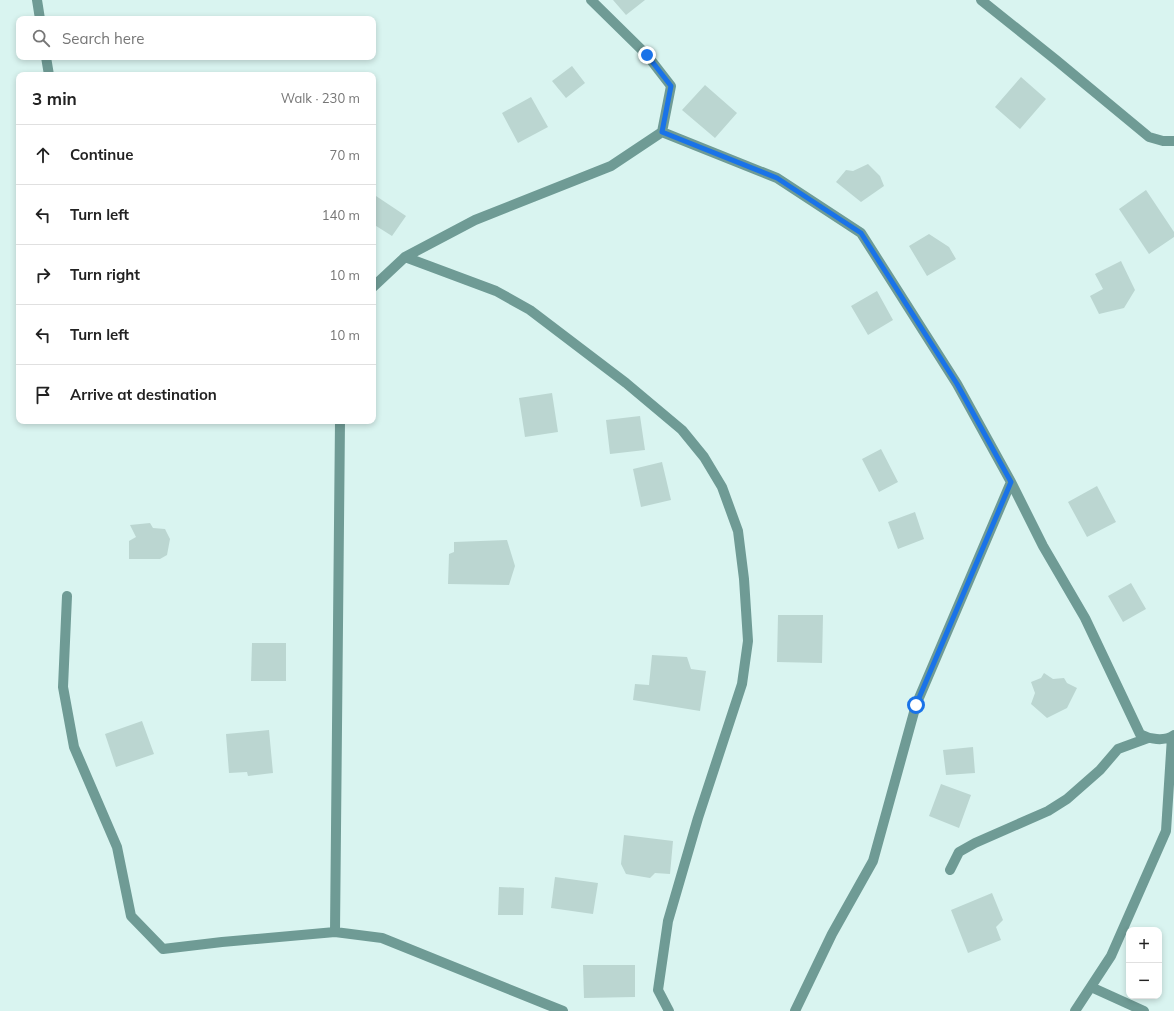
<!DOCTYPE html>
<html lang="en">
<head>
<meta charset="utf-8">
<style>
	body { margin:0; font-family:Mulish,sans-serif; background:#f6f6f6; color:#222 }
	.controls { position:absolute; right:12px; bottom:12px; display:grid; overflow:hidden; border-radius:8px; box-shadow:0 2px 6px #0003 }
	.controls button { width:36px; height:36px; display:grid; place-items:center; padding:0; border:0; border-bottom:1px solid #e0e0e0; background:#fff; color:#222; font:20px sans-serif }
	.stop { position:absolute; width:12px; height:12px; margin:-9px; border:3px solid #1a73e8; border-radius:50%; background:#fff }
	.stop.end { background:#1a73e8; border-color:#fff; box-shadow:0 1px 4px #0008 }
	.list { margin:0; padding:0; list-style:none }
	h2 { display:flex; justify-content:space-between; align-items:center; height:52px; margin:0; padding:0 16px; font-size:17px }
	h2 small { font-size:13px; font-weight:400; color:#767676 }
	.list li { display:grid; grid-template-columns:26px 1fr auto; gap:12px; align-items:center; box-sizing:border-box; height:60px; padding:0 16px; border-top:1px solid #e0e0e0 }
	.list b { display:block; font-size:15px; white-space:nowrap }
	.list em { font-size:13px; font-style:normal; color:#767676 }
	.icon { flex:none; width:22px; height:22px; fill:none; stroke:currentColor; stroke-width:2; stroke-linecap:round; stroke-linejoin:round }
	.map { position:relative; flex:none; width:1174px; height:1011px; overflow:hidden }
	.search { position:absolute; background:#fff; box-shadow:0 2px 6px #0003; left:16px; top:16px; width:360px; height:44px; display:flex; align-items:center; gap:10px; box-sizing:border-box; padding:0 14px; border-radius:8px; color:#767676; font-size:15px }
	.panel { position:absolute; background:#fff; box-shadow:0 2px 6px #0003; left:16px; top:72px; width:360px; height:352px; border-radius:8px }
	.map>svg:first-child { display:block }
	.building { fill:#bbd6d1 }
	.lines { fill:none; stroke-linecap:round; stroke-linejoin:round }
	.minor { stroke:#6f9b95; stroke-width:10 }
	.route { stroke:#1a73e8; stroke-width:5 }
</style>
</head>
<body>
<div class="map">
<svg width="1174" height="1011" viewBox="0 0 1174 1011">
	<rect width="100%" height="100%" fill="#d9f4f0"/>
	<path class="building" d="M613,0H645L626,15Z
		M572,66L585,83L566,98L552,81Z
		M1021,77L1046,99L1020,129L995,107Z
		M705,85L737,113L715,138L682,110Z
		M531,97L548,127L518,143L502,113Z
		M868,164L880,176L884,186L861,202L836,182L846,170L853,171Z
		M1146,190L1174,232V237L1149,254L1119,209Z
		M373,194L406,216L392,236L373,224Z
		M929,234L949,247L956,259L927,276L909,246Z
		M1121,261L1135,290L1124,308L1099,314L1090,296L1103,289L1095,274Z
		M877,291L893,320L868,335L851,306Z
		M552,393L558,432L525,437L519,398Z
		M640,416L645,450L610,454L606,420Z
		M881,449L898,482L879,492L862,459Z
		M662,462L671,500L641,507L633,469Z
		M1097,486L1116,522L1087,537L1068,502Z
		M915,512L924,539L898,549L888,522Z
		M150,523L153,528L165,529L170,539L167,555L160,559H129V541L136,537L130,525Z
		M507,540L515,566L509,585L448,584L449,554L454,552V542Z
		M1131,583L1146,609L1123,622L1108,596Z
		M778,615H823L822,663L777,662Z
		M252,643H286V681H251Z
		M652,655L687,657L691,669L706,671L700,711L633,700L635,684L649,685Z
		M1044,673L1053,679L1064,678L1067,683L1077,688L1067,708L1047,718L1031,704L1035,693L1031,682L1041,678Z
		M142,721L154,754L116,767L105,734Z
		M269,730L273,773L248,776L247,772L229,773L226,734Z
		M973,747L975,773L946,775L943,750Z
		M941,784L971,795L959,828L929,816Z
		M624,835L673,841L670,874L655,873L650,878L626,874L621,864Z
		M555,877L598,883L593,914L551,908Z
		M499,887L524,888L523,915H498Z
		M992,893L1003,920L996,927L1001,940L968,953L951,910Z
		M583,965H635V997L584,998Z"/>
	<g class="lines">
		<path class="minor" d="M37,0L40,19
			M981,0L1056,60L1149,137L1163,141H1174
			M46,57L49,75
			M662,132L777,178L861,233L957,384L1011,482L1043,546L1085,618L1140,734C1149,739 1164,742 1174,735
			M405,257L496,291L530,310L626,383L682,430L704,457L722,487L738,531L744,579L748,641L742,684L698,818L668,921L658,990L669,1011
			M373,287L405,257L475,220L611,166L662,132L671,86L647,55L591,0
			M67,596L63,687L74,747L117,847L131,916L163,949L222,942L335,932L382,938L563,1011
			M950,870L959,852L975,843L1048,811L1067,799L1100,770L1118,749L1148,738
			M335,932L340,421
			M1091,987L1144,1011
			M795,1011L832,934L873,861L916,705L1011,482
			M1075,1011L1111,956L1166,831L1172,737"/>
	</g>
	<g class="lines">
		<path class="route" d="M647,55L671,86L662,132L777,178L861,233L957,384L1011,482L916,705"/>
	</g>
</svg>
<div class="controls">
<button>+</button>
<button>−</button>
</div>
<div class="stop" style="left:916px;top:705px"></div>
<div class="stop end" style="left:647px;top:55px"></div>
<div class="search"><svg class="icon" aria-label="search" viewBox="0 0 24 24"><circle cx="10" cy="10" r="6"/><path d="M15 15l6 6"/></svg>Search here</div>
<section class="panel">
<h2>3 min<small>Walk · 230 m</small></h2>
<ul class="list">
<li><svg class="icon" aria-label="ahead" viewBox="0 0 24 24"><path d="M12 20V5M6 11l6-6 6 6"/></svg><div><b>Continue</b></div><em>70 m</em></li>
<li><svg class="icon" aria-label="left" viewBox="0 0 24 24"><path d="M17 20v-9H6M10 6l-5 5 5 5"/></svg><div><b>Turn left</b></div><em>140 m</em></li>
<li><svg class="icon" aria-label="right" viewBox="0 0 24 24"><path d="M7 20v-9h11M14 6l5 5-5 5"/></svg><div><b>Turn right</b></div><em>10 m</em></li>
<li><svg class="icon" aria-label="left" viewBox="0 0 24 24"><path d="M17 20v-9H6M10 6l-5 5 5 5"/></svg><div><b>Turn left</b></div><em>10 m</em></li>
<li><svg class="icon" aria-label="arrive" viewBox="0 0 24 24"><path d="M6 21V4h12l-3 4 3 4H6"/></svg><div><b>Arrive at destination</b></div></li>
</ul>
</section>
</div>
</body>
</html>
